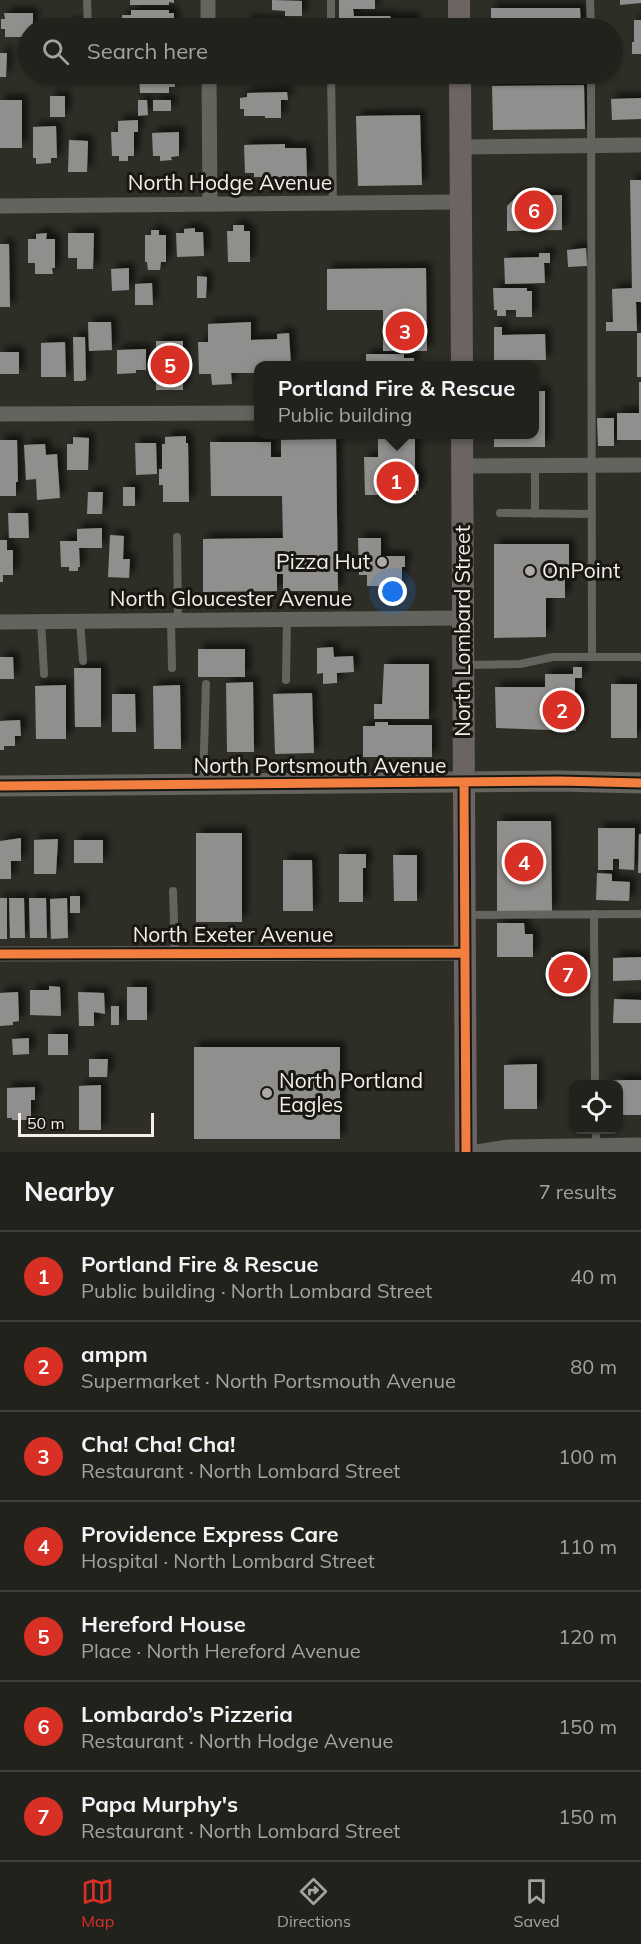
<!DOCTYPE html>
<html lang="en">
<head>
<meta charset="utf-8">
<style>
	body { margin:0; font-family:Mulish,sans-serif; background:#2e2f29; color:#f1f3f6 }
	.controls { position:absolute; right:18px; bottom:18px; display:grid; overflow:hidden; border-radius:12px; box-shadow:0 2px 4px #0004 }
	.controls button { width:54px; height:54px; display:grid; place-items:center; padding:0; border:0; border-bottom:2px solid #3f3f3b; background:#22221c; color:#f1f3f6; font:30px sans-serif }
	.scale { position:absolute; left:18px; bottom:15px; width:136px; box-sizing:border-box; padding-left:6px; border:3px solid #f1efe8; border-top:0; font-size:16px; line-height:21px; white-space:nowrap; color:#f1efe8; -webkit-text-stroke:4px #181712; paint-order:stroke }
	.you { position:absolute; left:393px; top:592px; width:21px; height:21px; margin:-15px; border:4px solid #fff; border-radius:50%; background:#1a73e8; box-shadow:0 0 0 9px #1a73e833 }
	.badge { display:grid; place-items:center; width:39px; height:39px; border-radius:50%; background:#d93025; color:#fff; font-size:20px; font-weight:700 }
	.pin { position:absolute; translate:-50% -50%; border:3px solid #fff; box-shadow:0 2px 6px #0006 }
	.popup { position:absolute; left:254px; top:361px; width:285px; height:78px; box-sizing:border-box; display:grid; place-content:center; border-radius:12px; background:#22221c; filter:drop-shadow(0 2px 4px #0005); font-size:20px; white-space:nowrap; color:#a2a4a3 }
	.popup b { font-size:22px; color:#f1f3f6 }
	.popup::after { content:''; position:absolute; left:50%; top:100%; margin-left:-12px; border:12px solid transparent; border-top-color:#22221c }
	.list { margin:0; padding:0; list-style:none }
	h2 { display:flex; justify-content:space-between; align-items:center; height:78px; margin:0; padding:0 24px; font-size:26px }
	h2 small { font-size:20px; font-weight:400; color:#a2a4a3 }
	.list li { display:grid; grid-template-columns:39px 1fr auto; gap:18px; align-items:center; box-sizing:border-box; height:90px; padding:0 24px; border-top:2px solid #3f3f3b }
	.list b { display:block; font-size:22px; white-space:nowrap }
	.list p { margin:0; font-size:20px; white-space:nowrap; color:#a2a4a3 }
	.list em { font-size:20px; font-style:normal; color:#a2a4a3 }
	.icon { flex:none; width:33px; height:33px; fill:none; stroke:currentColor; stroke-width:2; stroke-linecap:round; stroke-linejoin:round }
	.map { position:relative; flex:none; width:641px; height:1152px; overflow:hidden }
	.search { position:absolute; background:#22221c; box-shadow:0 2px 4px #0004; left:18px; right:18px; top:18px; height:66px; display:flex; align-items:center; gap:15px; box-sizing:border-box; padding:0 21px; border-radius:33px; color:#a2a4a3; font-size:22px }
	.sheet { height:708px; background:#22221c }
	nav { display:flex; justify-content:space-around; align-items:center; box-sizing:border-box; height:84px; border-top:2px solid #3f3f3b; background:#22221c; font-size:16px; color:#a2a4a3 }
	nav a { display:grid; justify-items:center; gap:3px }
	nav .on { color:#d93025 }
	.map>svg:first-child { display:block }
	.building { fill:#908f8e; filter:url(#shadow) }
	.lines { fill:none; stroke-linecap:round; stroke-linejoin:round }
	.lane { stroke:#64635d; stroke-width:8 }
	.street { stroke:#64635d; stroke-width:15 }
	.secondary { stroke:#64635d; stroke-width:21 }
	.primary { stroke:#6b6462; stroke-width:22 }
	.cycleway-casing { stroke:#181712; stroke-width:13 }
	.cycleway { stroke:#f27e40; stroke-width:9 }
	.poi-dot { fill:#adaba4; stroke:#181712; stroke-width:2 }
	.labels { text-anchor:middle; stroke-width:6; stroke-linejoin:round; paint-order:stroke }
	.street-label { font-size:21px; fill:#f1efe8; stroke:#181712 }
	.poi-label { font-size:21px; fill:#f1efe8; stroke:#181712; text-anchor:start }
</style>
</head>
<body>
<div class="map">
<svg width="641" height="1152" viewBox="0 0 641 1152">
	<defs>
		<filter id="shadow"><feDropShadow dx="5.5" dy="-5.5" stdDeviation="3" flood-color="#0009"/></filter>
	</defs>
	<rect width="100%" height="100%" fill="#2e2d26"/>
	<path class="building" d="M130,0H174V3L169,2V5H130Z
		M272,0L302,1V16H285V11L272,10Z
		M339,0H375V9H353L354,16H390L391,18H414L415,28H339Z
		M620,0H641V3L620,5Z
		M491,8H580L581,28H491Z
		M131,10H169V13H174V28H122V15H131Z
		M4,13H33V28H28V37H5V29H1V19H5Z
		M245,20L275,22V20H281L280,23H283V28H245Z
		M634,20H641V54H632V42H634Z
		M66,23L80,24V28H65Z
		M0,53H7L6,77H0Z
		M139,74H169V76H175V87H169V93H140Z
		M243,74H281V79H243Z
		M504,74H544V77L504,76Z
		M584,85L585,129L493,130L492,86Z
		M287,92L288,100H281V118H265V116H244V109H240V98L247,97V93Z
		M50,96H65V117H50Z
		M641,98V119L612,120L611,99Z
		M0,100H22V148H0Z
		M138,100H147L148,115L138,116Z
		M153,100H171V111H153Z
		M420,115L422,185L358,186L356,116Z
		M138,120V132H134V156H128V161H119V156H112L111,132H118V121Z
		M56,126L57,158H51V163L36,164V158H33V127Z
		M179,132V156L171,157L172,160L160,161V156H153L152,133Z
		M69,140L88,141L87,172H68Z
		M285,144V148H306L307,177H254V173H245L244,145Z
		M630,180H641V302H636L637,331H606V322H613L612,289L632,288Z
		M562,195V230L507,231V206L517,196Z
		M233,225H244V231H250V262H228L227,231H233Z
		M195,228V232H203L204,256L177,257L176,233H184V229Z
		M151,230H159V235H166V262H161L160,270H148L147,262H145V235H151Z
		M47,233L46,239H55V268H52L53,274H35V263H28V239H36V234Z
		M68,233H94L93,269H77V258H68Z
		M0,244H9L10,307H0Z
		M586,248L587,266L568,267L567,250Z
		M539,253H550V263H544L545,283L505,284L504,258L539,257Z
		M129,268V290L112,291L111,269Z
		M426,268L427,351H383V310H327V269Z
		M197,276L207,277L206,298H197Z
		M152,283L153,305H135V284Z
		M493,288H527V291H532V317H516V310H506V316H497V310H494Z
		M88,322H111L112,350L89,351Z
		M251,322V340L277,339V334L289,333L291,366H258V373H231L232,384L212,385L211,374H199L198,342H208V324Z
		M494,327H502V335L545,334L546,360H494Z
		M637,333H641V377H637Z
		M73,337H85L86,380L82,381H74Z
		M156,341H183V390H156Z
		M65,342L66,377H41V343Z
		M146,349V370H136V373L117,374V350Z
		M0,352H19V374H0Z
		M366,354H404V358H414V366H358V362H366Z
		M639,382H641V440H617V413H639Z
		M534,391H545V447H494V434H534Z
		M597,418H614V446H598Z
		M186,436V443H188L189,502H163V485H159V469H162V444H165V437Z
		M73,437L89,438L88,470H67V444H73Z
		M415,437V474H419V491H416V495H365L364,457H378V438Z
		M336,439L338,591H283V574H277V591L203,592V539L283,538L282,496H211L210,442H271V457H281V440Z
		M0,440H17L18,482H16V496H0Z
		M135,443H156L157,474L136,475Z
		M45,444L46,455L57,454L60,498L37,500L36,479L26,480L24,445Z
		M123,487H135V506H123Z
		M88,492H103L102,514H87Z
		M8,513H28L29,538H9Z
		M102,528V548H79L80,567H78V571H69V567H61L60,541H77V529Z
		M110,535L124,536L123,559H130L129,578L108,577Z
		M358,538H381V556H405V567H402V586H367V575H359Z
		M0,540H7V550H13V575H3V582H0Z
		M494,544H569V571H565V598H546V637L494,638Z
		M333,647L334,657L353,656L354,672L337,673V683L323,684V673L317,674V648Z
		M198,649H245V677H198Z
		M0,657H13L14,679H0Z
		M384,664H429V719H374V704H382Z
		M573,667H582V678H575V697H580V723L576,724V731L496,728L495,687H545V674H573Z
		M74,668H101V727H75Z
		M253,682L254,752H227L226,683Z
		M611,684H637V738H611Z
		M66,685V739H36L35,686Z
		M180,685L181,749H154L153,686Z
		M312,693L314,753L275,754L273,694Z
		M112,694H135L136,732H112Z
		M20,720L21,736H15V746H4V750H0V721Z
		M375,722H388V725H432V757H363V726H375Z
		M497,821H551L552,911H497Z
		M598,828H635L634,870L619,869V859H613V870H598Z
		M196,833H242V922H196Z
		M639,834H641V873H638Z
		M21,838V861H11V879H0V841Z
		M58,839L56,874H34V840Z
		M74,840H103V863H74Z
		M339,854H366V868H363V902H339Z
		M393,855H417V901H394Z
		M283,860H312L313,911H283Z
		M597,873L612,874V881L630,882L629,901L596,900Z
		M70,896H80V913H70Z
		M0,898H7V939H0Z
		M9,898H24L25,938H10Z
		M29,898H46L47,938H30Z
		M67,898L68,938L51,939L50,899Z
		M497,923H524L525,934H533V957H497Z
		M551,957H584V990H565V977H551Z
		M641,957V980L613,981V958Z
		M49,986L60,987L61,1016L30,1015V990H49Z
		M127,987H147V1020H127Z
		M18,992L19,1021L13,1022V1025L0,1026V993Z
		M78,992L104,993L105,1014L94,1012V1026H79Z
		M614,999L641,1000V1023H613Z
		M111,1006H119V1025H111Z
		M48,1034H68V1055H48Z
		M29,1038V1054L13,1055L12,1039Z
		M194,1047H340V1139H194Z
		M89,1059H108L107,1077H89Z
		M537,1064V1109H504V1065Z
		M624,1080H641V1115H618V1084H604V1081Z
		M101,1085V1130H79V1086Z
		M35,1087V1100H31V1120H12V1118H7V1088Z"/>
	<g class="lines">
		<path class="lane" d="M87,0L88,28
			M331,0V28
			M590,0L591,28
			M331,74L333,203
			M591,74L592,656
			M535,465V514
			M500,513L592,514
			M177,537L178,620
			M171,620L172,668
			M80,621L83,661
			M41,622L44,674
			M466,665L520,664L553,657H641
			M286,680L287,619
			M203,783L206,684
			M173,891L175,953
			M594,914L595,1084
			M466,915L641,914
			M596,1130V1146"/>
		<path class="street" d="M208,0V28
			M209,74L210,204
			M460,147L641,145
			M0,206L460,202
			M0,414L258,413
			M463,466L641,465
			M0,622L463,618
			M0,954L465,953
			M477,1152L508,1147L641,1145"/>
		<path class="secondary" d="M0,786L559,781L641,783"/>
		<path class="primary" d="M459,0V28
			M460,74L462,366
			M462,434L466,1152"/>
		<g class="cycleway-casing">
			<path id="cycleway" d="M464,782L466,1152
				M0,786L559,781L641,783
				M0,954L465,953"/>
		</g>
		<use href="#cycleway" class="cycleway"/>
	</g>
	<g class="poi-dot">
		<circle cx="382" cy="562" r="6"/>
		<circle cx="530" cy="571" r="6"/>
		<circle cx="267" cy="1093" r="6"/>
	</g>
	<g class="labels">
		<g class="street-label">
			<text x="230" y="190">North Hodge Avenue</text>
			<text x="231" y="606">North Gloucester Avenue</text>
			<text transform="translate(463 631) rotate(-90)" y="7">North Lombard Street</text>
			<text x="320" y="773">North Portsmouth Avenue</text>
			<text x="233" y="942">North Exeter Avenue</text>
		</g>
		<g class="poi-label">
			<text x="370" y="569" text-anchor="end">Pizza Hut</text>
			<text x="542" y="578">OnPoint</text>
			<text x="279" y="1088">North Portland<tspan x="279" dy="24">Eagles</tspan></text>
		</g>
	</g>
</svg>
<div class="controls">
<button><svg class="icon" aria-label="locate" viewBox="0 0 24 24"><circle cx="12" cy="12" r="6"/><path d="M12 2v4M12 18v4M2 12h4M18 12h4"/></svg></button>
</div>
<div class="scale">50 m</div>
<div class="you"></div>
<div class="pin badge" style="left:396px;top:481px">1</div>
<div class="popup"><b>Portland Fire &amp; Rescue</b>Public building</div>
<div class="pin badge" style="left:562px;top:710px">2</div>
<div class="pin badge" style="left:405px;top:331px">3</div>
<div class="pin badge" style="left:524px;top:862px">4</div>
<div class="pin badge" style="left:170px;top:365px">5</div>
<div class="pin badge" style="left:534px;top:210px">6</div>
<div class="pin badge" style="left:568px;top:974px">7</div>
<div class="search"><svg class="icon" aria-label="search" viewBox="0 0 24 24"><circle cx="10" cy="10" r="6"/><path d="M15 15l6 6"/></svg>Search here</div>
</div>
<section class="sheet">
<h2>Nearby<small>7 results</small></h2>
<ul class="list">
<li><span class="badge">1</span><div><b>Portland Fire &amp; Rescue</b><p>Public building · North Lombard Street</p></div><em>40 m</em></li>
<li><span class="badge">2</span><div><b>ampm</b><p>Supermarket · North Portsmouth Avenue</p></div><em>80 m</em></li>
<li><span class="badge">3</span><div><b>Cha! Cha! Cha!</b><p>Restaurant · North Lombard Street</p></div><em>100 m</em></li>
<li><span class="badge">4</span><div><b>Providence Express Care</b><p>Hospital · North Lombard Street</p></div><em>110 m</em></li>
<li><span class="badge">5</span><div><b>Hereford House</b><p>Place · North Hereford Avenue</p></div><em>120 m</em></li>
<li><span class="badge">6</span><div><b>Lombardo’s Pizzeria</b><p>Restaurant · North Hodge Avenue</p></div><em>150 m</em></li>
<li><span class="badge">7</span><div><b>Papa Murphy's</b><p>Restaurant · North Lombard Street</p></div><em>150 m</em></li>
</ul>
</section>
<nav>
<a class="on"><svg class="icon" aria-label="map" viewBox="0 0 24 24"><path d="M3 6l6-2 6 2 6-2v14l-6 2-6-2-6 2zM9 4v14M15 6v14"/></svg>Map</a>
<a><svg class="icon" aria-label="directions" viewBox="0 0 24 24"><path d="M12 3l9 9-9 9-9-9zM9 14v-3h6M13 9l2 2-2 2"/></svg>Directions</a>
<a><svg class="icon" aria-label="saved" viewBox="0 0 24 24"><path d="M7 4h10v16l-5-4-5 4z"/></svg>Saved</a>
</nav>
</body>
</html>
